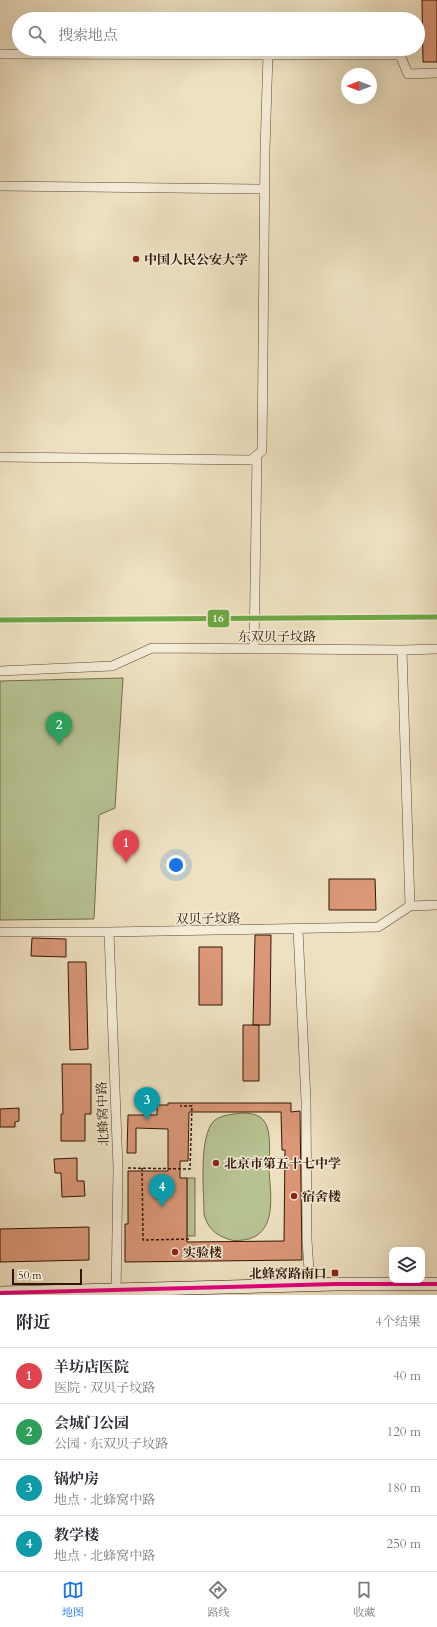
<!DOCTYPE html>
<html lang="zh">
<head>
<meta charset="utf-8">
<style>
	body { margin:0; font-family:Cardo,"Noto Serif SC",serif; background:#f2f2f3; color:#2b2b33 }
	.controls { position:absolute; right:12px; bottom:12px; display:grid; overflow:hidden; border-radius:8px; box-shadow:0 4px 16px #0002 }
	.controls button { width:36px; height:36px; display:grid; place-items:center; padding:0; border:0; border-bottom:1px solid #e1e1e2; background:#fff; color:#2b2b33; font:20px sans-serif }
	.compass { position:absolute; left:341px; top:68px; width:36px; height:36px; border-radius:50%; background:#fff; box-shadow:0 4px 16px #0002; rotate:270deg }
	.scale { position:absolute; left:12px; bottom:10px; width:70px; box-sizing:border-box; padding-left:4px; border:2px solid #311503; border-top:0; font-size:11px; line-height:14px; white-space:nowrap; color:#311503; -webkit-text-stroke:3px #f4ecd7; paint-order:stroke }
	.you { position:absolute; left:176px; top:865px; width:14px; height:14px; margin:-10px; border:3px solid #fff; border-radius:50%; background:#1a73e8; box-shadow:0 0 0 6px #1a73e833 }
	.badge { display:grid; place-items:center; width:26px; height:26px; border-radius:50%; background:#1a73e8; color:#fff; font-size:13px; font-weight:700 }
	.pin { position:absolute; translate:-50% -33px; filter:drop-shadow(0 1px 2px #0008) }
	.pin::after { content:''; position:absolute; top:21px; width:14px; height:12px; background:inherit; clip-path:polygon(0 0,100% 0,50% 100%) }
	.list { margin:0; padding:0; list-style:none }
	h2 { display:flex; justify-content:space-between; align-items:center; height:52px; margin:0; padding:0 16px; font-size:17px }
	h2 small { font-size:13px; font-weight:400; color:#7c7c81 }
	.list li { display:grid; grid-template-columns:26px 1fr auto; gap:12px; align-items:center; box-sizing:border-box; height:56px; padding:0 16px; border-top:1px solid #e1e1e2 }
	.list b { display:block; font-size:15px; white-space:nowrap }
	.list p { margin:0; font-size:13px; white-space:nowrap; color:#7c7c81 }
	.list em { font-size:13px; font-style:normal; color:#7c7c81 }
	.icon { flex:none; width:22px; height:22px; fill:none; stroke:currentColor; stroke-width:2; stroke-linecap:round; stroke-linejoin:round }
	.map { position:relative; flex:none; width:437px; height:1295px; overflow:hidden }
	.search { position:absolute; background:#fff; box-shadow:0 4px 16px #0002; left:12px; right:12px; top:12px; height:44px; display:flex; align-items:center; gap:10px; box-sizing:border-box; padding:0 14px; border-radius:22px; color:#7c7c81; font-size:15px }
	.sheet { height:276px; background:#fff }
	nav { display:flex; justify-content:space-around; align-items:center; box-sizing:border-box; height:56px; border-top:1px solid #e1e1e2; background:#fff; font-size:11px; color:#7c7c81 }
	nav a { display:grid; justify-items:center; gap:2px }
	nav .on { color:#1a73e8 }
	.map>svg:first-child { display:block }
	.green { fill:#b8c393; stroke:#746c4b }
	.building { fill:#db9778; stroke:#311503; fill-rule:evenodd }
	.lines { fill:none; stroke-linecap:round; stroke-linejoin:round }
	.street-casing { stroke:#604832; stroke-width:10 }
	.secondary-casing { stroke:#311503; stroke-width:14 }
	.path { stroke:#311503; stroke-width:1.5; stroke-dasharray:3 2; stroke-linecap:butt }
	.street { stroke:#f4ecd7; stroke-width:9 }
	.secondary { stroke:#f4ecd7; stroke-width:13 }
	.bus-1-casing { stroke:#f4ecd7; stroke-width:7 }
	.bus-1 { stroke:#e5007d; stroke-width:4 }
	.metro-1-casing { stroke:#f4ecd7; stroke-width:8 }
	.metro-1 { stroke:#6da843; stroke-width:5 }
	.poi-dot { fill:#8f2418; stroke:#f4ecd7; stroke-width:1.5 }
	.labels { text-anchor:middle; stroke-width:3; stroke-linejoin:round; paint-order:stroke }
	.poi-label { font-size:13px; font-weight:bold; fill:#311503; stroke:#f4ecd7; text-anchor:start }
	.street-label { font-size:13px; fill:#311503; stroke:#f4ecd7 }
	.line-badge { stroke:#f4ecd7; stroke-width:1.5 }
	.badge-label { font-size:11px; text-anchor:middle; font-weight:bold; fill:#fff }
</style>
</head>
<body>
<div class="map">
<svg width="437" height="1295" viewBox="0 0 437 1295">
	<rect width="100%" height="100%" fill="#eee1c1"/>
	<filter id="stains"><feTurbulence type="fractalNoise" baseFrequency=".005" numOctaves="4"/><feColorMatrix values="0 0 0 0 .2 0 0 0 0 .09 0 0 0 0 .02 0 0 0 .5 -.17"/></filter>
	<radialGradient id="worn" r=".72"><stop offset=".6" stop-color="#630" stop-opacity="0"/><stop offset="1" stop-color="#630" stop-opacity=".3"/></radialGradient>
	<path class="green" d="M123,678L115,808L99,815L94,919L0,920V681Z
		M245,1113C252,1114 259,1114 264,1121C272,1130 269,1157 269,1169C270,1192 278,1230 249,1239C242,1240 235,1242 228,1239C215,1235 207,1227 204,1214C204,1193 198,1134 215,1120C224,1114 234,1114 245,1113Z
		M187,1178H195V1236H187Z"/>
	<path class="building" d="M422,0H437V62H423Z
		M329,879H375L376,910H329Z
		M255,935H271L270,1025H253Z
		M32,938L66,939V957L31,956Z
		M199,947H222V1005H199Z
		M68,962H86L88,1049L70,1050Z
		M243,1025H259V1081H243Z
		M62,1064H91V1114H85V1141H61V1114H63Z
		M168,1103H291V1112L300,1111L302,1260L125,1262V1224H128V1171H168V1129L136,1128V1153H127L128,1115H157V1105H168ZM189,1112H281L282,1150H285L284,1241L187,1242V1178H180V1161H188Z
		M19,1108V1121L15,1122V1127H0V1109Z
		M77,1158V1181H84L85,1196L62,1197L61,1173H55L54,1159Z
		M89,1227V1260L0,1262V1229Z"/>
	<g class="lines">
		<g class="street-casing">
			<path id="street" d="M0,54L400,55L408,74L437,73
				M0,186L265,189
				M0,457L251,460L262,451L265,150L268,54
				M254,649L257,456
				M402,650L410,906L437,905
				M0,671L112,666L152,648L402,650L437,649
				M298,929L306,1101L307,1240L310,1285
				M0,932H109L378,927L410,906
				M109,932L118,1168L116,1295"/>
		</g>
		<g class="secondary-casing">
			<path id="secondary" d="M0,1293L336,1284H437"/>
		</g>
		<path class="path" d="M128,1168L190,1169L192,1106H180
			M142,1168L143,1240L191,1239"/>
		<use href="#street" class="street"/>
		<use href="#secondary" class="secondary"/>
		<g class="bus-1-casing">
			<path id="bus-1" d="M0,1293L336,1284H437"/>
		</g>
		<use href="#bus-1" class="bus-1"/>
		<g class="metro-1-casing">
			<path id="metro-1" d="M0,620L437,617"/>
		</g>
		<use href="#metro-1" class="metro-1"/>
	</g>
	<g class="poi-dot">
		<circle cx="136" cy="259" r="4"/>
		<circle cx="216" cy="1163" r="4"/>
		<circle cx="294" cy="1196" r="4"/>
		<circle cx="175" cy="1252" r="4"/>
		<rect x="331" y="1269" width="8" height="8" rx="2"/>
	</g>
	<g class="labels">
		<g class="poi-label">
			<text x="144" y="264">中国人民公安大学</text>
			<text x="224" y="1168">北京市第五十七中学</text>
			<text x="302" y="1201">宿舍楼</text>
			<text x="183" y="1257">实验楼</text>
			<text x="327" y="1278" text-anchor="end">北蜂窝路南口</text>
		</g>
		<g class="street-label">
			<text x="277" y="641">东双贝子坟路</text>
			<text transform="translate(208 918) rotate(-1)" y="5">双贝子坟路</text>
			<text transform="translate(102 1114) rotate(-92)" y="5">北蜂窝中路</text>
		</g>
	</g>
	<rect class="line-badge" x="207" y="609" width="23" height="19" rx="4" fill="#6da843"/>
	<g class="badge-label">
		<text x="218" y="622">16</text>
	</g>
	<rect width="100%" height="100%" filter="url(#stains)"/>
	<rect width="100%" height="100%" fill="url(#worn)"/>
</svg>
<div class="controls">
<button><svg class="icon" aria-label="layers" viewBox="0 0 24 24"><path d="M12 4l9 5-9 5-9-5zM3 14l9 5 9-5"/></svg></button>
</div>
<svg class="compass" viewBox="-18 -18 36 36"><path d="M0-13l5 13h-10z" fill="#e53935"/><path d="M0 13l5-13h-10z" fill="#7c7c81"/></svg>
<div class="scale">50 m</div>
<div class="you"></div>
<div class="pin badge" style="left:126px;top:863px;background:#e0444e">1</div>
<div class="pin badge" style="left:59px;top:745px;background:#2e9e5b">2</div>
<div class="pin badge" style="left:147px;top:1120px;background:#0f9aa8">3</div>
<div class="pin badge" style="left:162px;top:1207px;background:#0f9aa8">4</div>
<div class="search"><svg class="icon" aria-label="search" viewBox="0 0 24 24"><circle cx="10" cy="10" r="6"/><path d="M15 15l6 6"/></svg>搜索地点</div>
</div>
<section class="sheet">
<h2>附近<small>4个结果</small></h2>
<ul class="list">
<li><span class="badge" style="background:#e0444e">1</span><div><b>羊坊店医院</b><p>医院 · 双贝子坟路</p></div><em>40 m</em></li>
<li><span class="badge" style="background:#2e9e5b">2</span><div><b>会城门公园</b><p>公园 · 东双贝子坟路</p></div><em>120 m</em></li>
<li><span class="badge" style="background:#0f9aa8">3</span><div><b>锅炉房</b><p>地点 · 北蜂窝中路</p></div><em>180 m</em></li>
<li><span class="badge" style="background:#0f9aa8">4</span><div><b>教学楼</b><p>地点 · 北蜂窝中路</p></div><em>250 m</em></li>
</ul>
</section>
<nav>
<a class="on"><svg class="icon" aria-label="map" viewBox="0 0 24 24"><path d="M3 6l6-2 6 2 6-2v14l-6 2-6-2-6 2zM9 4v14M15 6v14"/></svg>地图</a>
<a><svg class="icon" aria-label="directions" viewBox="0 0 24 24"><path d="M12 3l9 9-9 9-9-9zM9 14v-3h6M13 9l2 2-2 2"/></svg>路线</a>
<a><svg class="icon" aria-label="saved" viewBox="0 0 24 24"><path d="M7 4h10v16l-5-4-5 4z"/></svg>收藏</a>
</nav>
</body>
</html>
